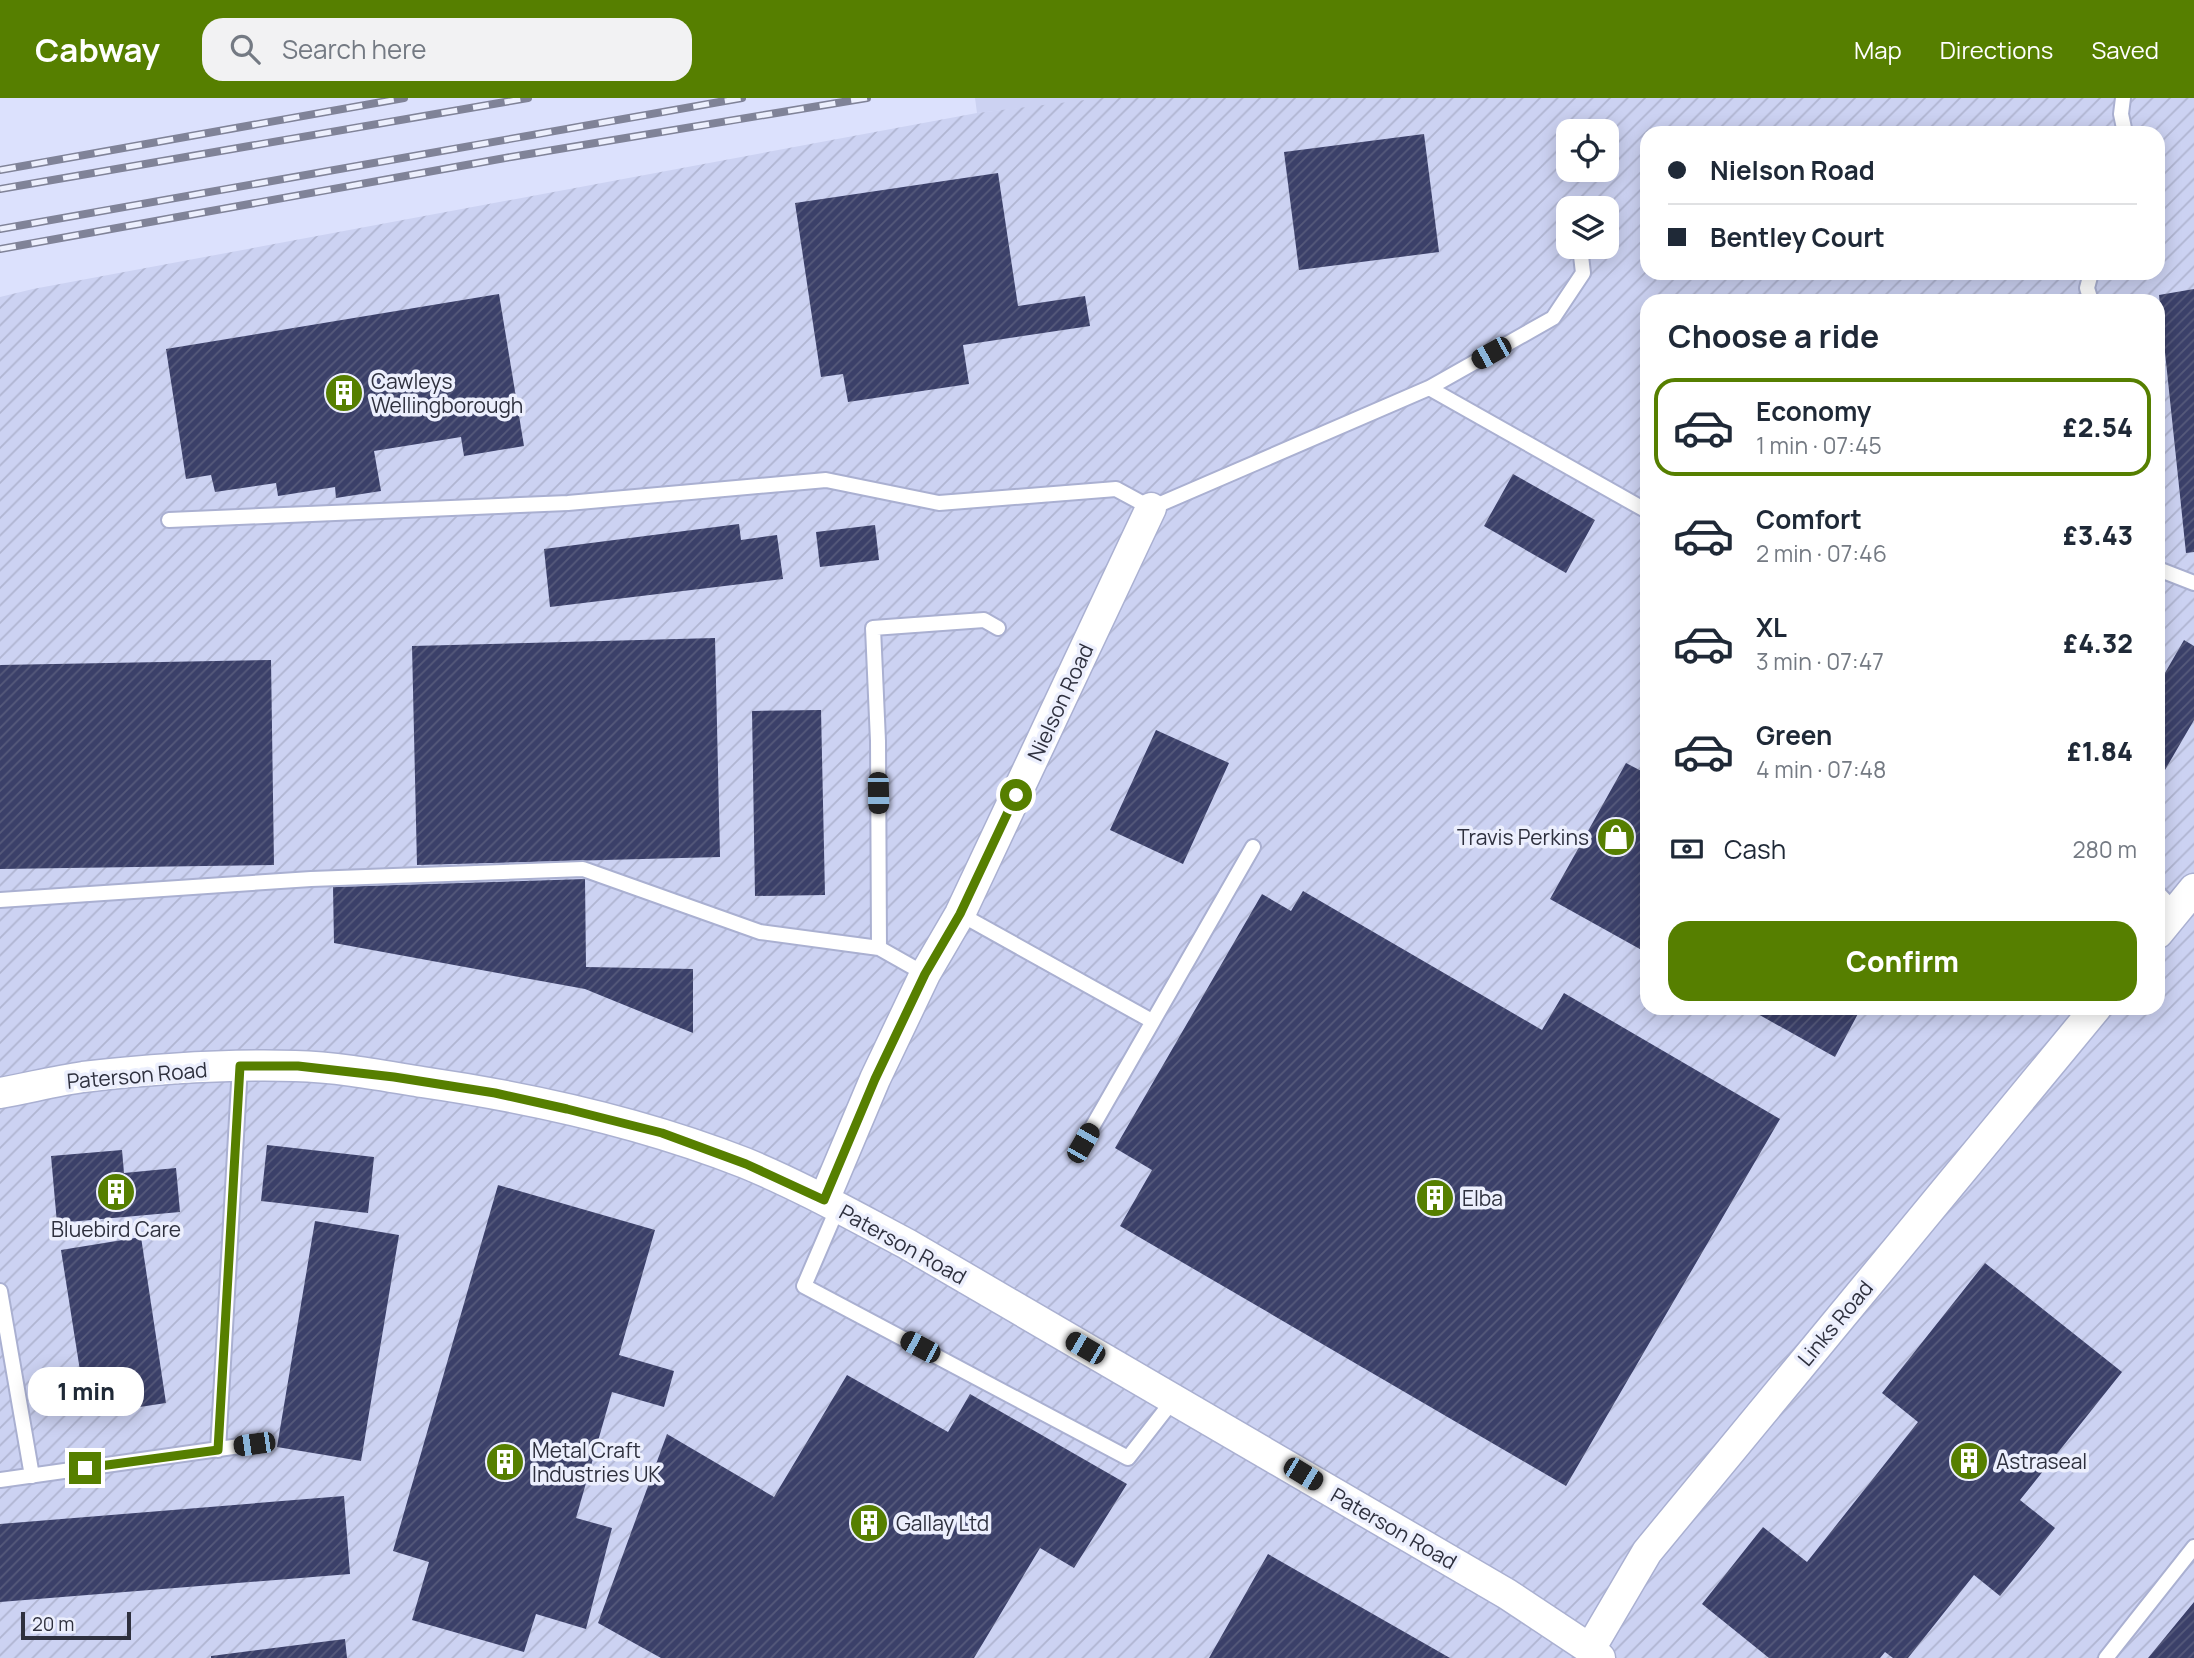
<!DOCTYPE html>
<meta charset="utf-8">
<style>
body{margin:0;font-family:Manrope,sans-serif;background:#f2f2f3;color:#1f2937;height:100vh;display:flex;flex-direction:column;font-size:26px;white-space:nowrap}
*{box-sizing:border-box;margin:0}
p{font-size:23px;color:#747a83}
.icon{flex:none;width:38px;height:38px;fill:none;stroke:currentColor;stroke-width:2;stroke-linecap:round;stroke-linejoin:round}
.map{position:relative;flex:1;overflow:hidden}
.side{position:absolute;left:1640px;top:196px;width:525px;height:721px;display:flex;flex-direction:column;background:#fff;border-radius:21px;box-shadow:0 4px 18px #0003}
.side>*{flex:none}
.hud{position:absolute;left:1640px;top:28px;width:525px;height:154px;border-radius:21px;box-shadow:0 4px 18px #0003;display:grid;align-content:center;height:154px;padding:0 28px;background:#fff}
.fabs{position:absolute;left:1556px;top:21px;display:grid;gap:14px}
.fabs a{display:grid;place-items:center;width:63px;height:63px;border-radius:14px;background:#fff;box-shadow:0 4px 18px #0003;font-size:35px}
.scale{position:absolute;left:21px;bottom:18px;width:110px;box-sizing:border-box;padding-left:7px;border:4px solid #2e303e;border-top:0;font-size:19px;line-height:24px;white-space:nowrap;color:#2e303e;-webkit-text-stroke:5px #eceffd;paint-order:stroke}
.end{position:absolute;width:32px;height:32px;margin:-16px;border:9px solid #567f00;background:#fff;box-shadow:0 0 0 4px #fff}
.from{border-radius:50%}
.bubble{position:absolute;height:49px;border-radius:21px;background:#fff;box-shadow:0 4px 18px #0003;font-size:23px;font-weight:800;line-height:49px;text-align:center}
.car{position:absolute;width:21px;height:42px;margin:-21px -10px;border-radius:9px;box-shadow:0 0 5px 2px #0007;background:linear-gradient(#222 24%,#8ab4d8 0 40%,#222 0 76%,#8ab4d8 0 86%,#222 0)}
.hud b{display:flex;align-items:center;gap:24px;height:66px;font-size:26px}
.hud b+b{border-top:2px solid #e0e1e3}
.hud i{width:18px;height:18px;background:#1f2937}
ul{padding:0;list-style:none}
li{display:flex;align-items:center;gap:21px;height:98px;margin:0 14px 10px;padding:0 14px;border:4px solid transparent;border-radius:21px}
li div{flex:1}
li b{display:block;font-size:26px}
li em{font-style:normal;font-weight:800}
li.on{border-color:#567f00}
li>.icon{width:63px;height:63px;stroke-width:1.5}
h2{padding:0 28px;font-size:32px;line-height:84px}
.pay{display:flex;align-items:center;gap:18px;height:77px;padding:0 28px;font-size:26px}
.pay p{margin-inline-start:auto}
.cta{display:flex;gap:14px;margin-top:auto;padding:14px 28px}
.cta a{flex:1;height:80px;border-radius:21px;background:#567f00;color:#fff;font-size:28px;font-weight:800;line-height:80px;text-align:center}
header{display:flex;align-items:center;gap:42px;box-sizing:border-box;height:98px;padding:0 35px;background:#567f00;color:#fff}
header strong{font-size:33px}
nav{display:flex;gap:38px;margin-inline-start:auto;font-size:24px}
.search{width:490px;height:63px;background:#f2f2f3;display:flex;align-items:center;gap:18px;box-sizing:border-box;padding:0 24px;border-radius:21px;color:#747a83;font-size:26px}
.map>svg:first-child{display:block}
.built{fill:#ccd2f2}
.industrial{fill:url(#industrial-furrows);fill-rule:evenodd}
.building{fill:url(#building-hatch)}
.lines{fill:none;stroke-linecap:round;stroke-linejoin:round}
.service-casing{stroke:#aab0d1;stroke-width:18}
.minor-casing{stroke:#aab0d1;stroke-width:33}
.service{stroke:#fff;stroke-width:14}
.minor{stroke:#fff;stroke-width:30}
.rail-casing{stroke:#808398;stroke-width:8}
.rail{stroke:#eceffd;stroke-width:5;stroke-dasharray:16;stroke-linecap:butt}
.route{stroke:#567f00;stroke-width:9}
.labels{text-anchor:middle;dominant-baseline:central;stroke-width:7;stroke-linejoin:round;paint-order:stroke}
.poi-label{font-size:21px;fill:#2e303e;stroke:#eceffd;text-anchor:start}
.street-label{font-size:21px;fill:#2e303e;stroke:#eceffd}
</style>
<header>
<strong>Cabway</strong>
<div class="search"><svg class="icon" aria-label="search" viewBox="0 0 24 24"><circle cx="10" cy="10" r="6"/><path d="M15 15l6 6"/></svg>Search here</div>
<nav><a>Map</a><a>Directions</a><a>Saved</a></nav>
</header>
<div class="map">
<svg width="2194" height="1560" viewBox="0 0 2194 1560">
<defs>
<pattern id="industrial-furrows" width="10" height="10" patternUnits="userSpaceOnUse" patternTransform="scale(1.75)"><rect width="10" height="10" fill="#ccd2f2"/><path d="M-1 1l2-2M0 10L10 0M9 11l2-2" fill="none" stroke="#b0b5d1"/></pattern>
<pattern id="building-hatch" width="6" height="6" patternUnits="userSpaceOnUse" patternTransform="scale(1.75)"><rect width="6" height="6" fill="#3b4069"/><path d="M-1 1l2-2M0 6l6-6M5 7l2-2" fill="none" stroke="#565a7b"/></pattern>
</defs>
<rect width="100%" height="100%" fill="#dce1fd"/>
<path class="built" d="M975 0H1112L977 15Z"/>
<path class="industrial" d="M1102 0H2194V1560H0V199L33 191 977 15ZM1568 33H1606V72H1568ZM1647 35H2158V175H1647ZM1568 110H1606V149H1568ZM1647 203H2158V910H1647Z"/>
<path class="building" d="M1424 36 1439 154 1299 172 1284 54Z
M998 75 1018 208 1085 198 1090 228 963 247 969 286 848 304 843 276 821 279 795 105Z
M2194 191V454L2186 455 2159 197Z
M499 196 524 348 464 358 461 339 374 353 381 393 336 400 335 389 278 398 276 385 215 394 211 377 186 381 166 251Z
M1513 376 1595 422 1566 475 1484 428Z
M739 426 741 442 777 437 783 481 550 509 544 451Z
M875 427 879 462 820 469 816 434Z
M715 540 720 759 417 767 412 548Z
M2184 542 2194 548V622L2158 684V587Z
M271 562 274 767 0 771V567Z
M821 612 825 797 755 798 752 613Z
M1156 632 1229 665 1183 766 1110 732Z
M1626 665 1647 676V855L1550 801Z
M585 781 586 869 693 871V935L585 891 334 845 333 789Z
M1303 793 1542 932 1564 895 1780 1021 1566 1388 1120 1128 1152 1072 1115 1050 1262 796 1291 813Z
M1747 910H1861L1835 959Z
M267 1047 374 1059 368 1115 261 1103Z
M122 1052 124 1075 176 1070 180 1114 57 1125 51 1058Z
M498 1087 655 1132 619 1257 674 1273 664 1309 612 1294 576 1420 612 1430 586 1531 536 1516 524 1554 412 1522 429 1464 393 1453Z
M315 1123 399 1137 361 1363 277 1349Z
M141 1139 166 1305 87 1317 61 1152Z
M1985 1165 2122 1274 2020 1402 2055 1430 2000 1498 1974 1477 1908 1560H1893L1885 1554 1880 1560H1769L1702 1506 1763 1429 1807 1464 1918 1324 1882 1295Z
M847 1277 948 1334 970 1296 1127 1386 1074 1470 1040 1450 974 1560H661L598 1525 667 1336 774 1399Z
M344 1398 350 1476 0 1504V1426Z
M1268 1456 1450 1560H1209Z
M2194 1504V1560H2148Z
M345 1541 347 1560H211V1558Z"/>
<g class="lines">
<defs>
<path id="service" d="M2123 0 2121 16 2125 35
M2091 203 2087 190 2091 175
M1429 290 1647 413
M169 422 568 405 826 382 939 405 1116 391 1151 410 1429 290 1553 220 1583 175 1580 149
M2158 471 2194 485
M2158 795 2175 813
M0 802 311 781 583 771 760 834 879 850 925 876
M960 816 1152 923
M879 850 878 643 873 530 984 522 998 530
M1083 1045 1253 749
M838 1109 804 1188 1128 1360 1174 1301
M0 1193 32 1378
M218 1352 240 968
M0 1382 254 1346
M2106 1560 2194 1449"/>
<path id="minor" d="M2158 835 2194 791
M0 995C28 990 56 983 83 979 153 971 225 966 295 968 337 969 380 977 422 984 532 1000 641 1024 745 1065 801 1088 854 1118 907 1146L1507 1496 1590 1551 1600 1560
M824 1102 875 981 925 876 960 816 1151 410
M1590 1551 1647 1454 2096 910"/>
</defs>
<use href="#service" class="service-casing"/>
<use href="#minor" class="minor-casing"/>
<use href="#service" class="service"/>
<use href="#minor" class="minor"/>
<defs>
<path id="rail" d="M0 72 404 0
M0 91 528 0
M0 131 742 0
M0 151 511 59 867 0"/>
</defs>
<use href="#rail" class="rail-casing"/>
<use href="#rail" class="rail"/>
</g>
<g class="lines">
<path class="route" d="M85 1370 218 1352 240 968H298L394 979 495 995 567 1011 662 1035 746 1066 824 1102 875 981 925 876 960 816 1016 697"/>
</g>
<defs>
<symbol id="building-disc" viewBox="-11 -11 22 22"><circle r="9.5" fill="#567f00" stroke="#eceffd"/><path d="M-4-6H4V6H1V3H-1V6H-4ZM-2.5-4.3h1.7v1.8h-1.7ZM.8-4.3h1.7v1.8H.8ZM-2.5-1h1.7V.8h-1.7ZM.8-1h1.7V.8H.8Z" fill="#fff"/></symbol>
<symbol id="shop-disc" viewBox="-11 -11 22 22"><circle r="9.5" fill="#567f00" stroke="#eceffd"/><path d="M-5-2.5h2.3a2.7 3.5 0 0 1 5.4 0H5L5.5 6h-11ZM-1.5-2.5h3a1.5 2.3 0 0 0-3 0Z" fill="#fff"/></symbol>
</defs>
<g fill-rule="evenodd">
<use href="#building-disc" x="322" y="273" width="44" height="44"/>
<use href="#shop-disc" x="1594" y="717" width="44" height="44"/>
<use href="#building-disc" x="94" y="1072" width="44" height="44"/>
<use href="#building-disc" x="1413" y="1078" width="44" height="44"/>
<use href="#building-disc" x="1947" y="1341" width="44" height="44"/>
<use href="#building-disc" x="483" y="1342" width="44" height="44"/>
<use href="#building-disc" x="847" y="1403" width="44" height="44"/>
</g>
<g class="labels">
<g class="poi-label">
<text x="371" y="283">Cawleys<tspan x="371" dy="24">Wellingborough</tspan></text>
<text x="1589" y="739" text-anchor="end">Travis Perkins</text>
<text x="1462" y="1100">Elba</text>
<text x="116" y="1131" text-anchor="middle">Bluebird Care</text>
<text x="532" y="1352">Metal Craft<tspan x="532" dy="24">Industries UK</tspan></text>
<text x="1996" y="1363">Astraseal</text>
<text x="896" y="1425">Gallay Ltd</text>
</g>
<g class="street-label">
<text transform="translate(1060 604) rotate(-65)">Nielson Road</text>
<text transform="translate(137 977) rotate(-5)">Paterson Road</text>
<text transform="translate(903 1146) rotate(29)">Paterson Road</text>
<text transform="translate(1835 1225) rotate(-50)">Links Road</text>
<text transform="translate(1394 1430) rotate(30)">Paterson Road</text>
</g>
</g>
</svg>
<div class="fabs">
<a><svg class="icon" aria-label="locate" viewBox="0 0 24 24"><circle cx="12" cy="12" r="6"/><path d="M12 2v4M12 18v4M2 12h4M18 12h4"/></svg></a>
<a><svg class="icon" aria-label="layers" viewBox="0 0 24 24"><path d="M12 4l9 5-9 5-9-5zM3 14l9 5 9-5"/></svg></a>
</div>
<div class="scale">20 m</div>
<i class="end from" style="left:1016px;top:697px"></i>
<i class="end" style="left:85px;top:1370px"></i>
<div class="bubble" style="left:28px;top:1269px;width:116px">1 min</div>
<i class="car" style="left:1491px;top:255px;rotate:241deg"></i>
<i class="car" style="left:878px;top:695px;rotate:179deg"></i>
<i class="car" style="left:1083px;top:1045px;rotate:30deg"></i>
<i class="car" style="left:920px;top:1249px;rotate:298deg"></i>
<i class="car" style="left:1085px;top:1250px;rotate:300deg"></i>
<i class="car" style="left:254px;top:1346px;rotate:262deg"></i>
<i class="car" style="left:1303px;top:1376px;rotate:121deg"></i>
<div class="hud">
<b><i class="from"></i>Nielson Road</b>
<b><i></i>Bentley Court</b>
</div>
<section class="side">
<h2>Choose a ride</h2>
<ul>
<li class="on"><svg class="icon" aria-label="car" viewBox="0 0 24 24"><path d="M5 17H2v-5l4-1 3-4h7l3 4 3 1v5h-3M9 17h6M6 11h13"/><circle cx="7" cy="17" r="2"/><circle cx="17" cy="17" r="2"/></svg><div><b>Economy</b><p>1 min · 07:45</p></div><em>£2.54</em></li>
<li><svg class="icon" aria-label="car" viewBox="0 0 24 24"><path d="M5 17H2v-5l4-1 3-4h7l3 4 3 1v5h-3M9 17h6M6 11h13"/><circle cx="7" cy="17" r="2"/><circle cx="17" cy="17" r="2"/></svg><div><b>Comfort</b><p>2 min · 07:46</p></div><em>£3.43</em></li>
<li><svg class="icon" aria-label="car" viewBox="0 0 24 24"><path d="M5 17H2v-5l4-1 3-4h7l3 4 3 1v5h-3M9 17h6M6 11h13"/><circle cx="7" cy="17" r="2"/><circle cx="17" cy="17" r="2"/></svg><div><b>XL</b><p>3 min · 07:47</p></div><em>£4.32</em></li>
<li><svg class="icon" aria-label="car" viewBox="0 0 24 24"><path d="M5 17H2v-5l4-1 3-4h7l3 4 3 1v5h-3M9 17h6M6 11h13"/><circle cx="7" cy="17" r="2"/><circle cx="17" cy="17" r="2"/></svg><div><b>Green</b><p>4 min · 07:48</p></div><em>£1.84</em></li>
</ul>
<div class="pay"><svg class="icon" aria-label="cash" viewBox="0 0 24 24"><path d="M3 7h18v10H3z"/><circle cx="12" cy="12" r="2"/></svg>Cash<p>280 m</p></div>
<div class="cta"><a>Confirm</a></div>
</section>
</div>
